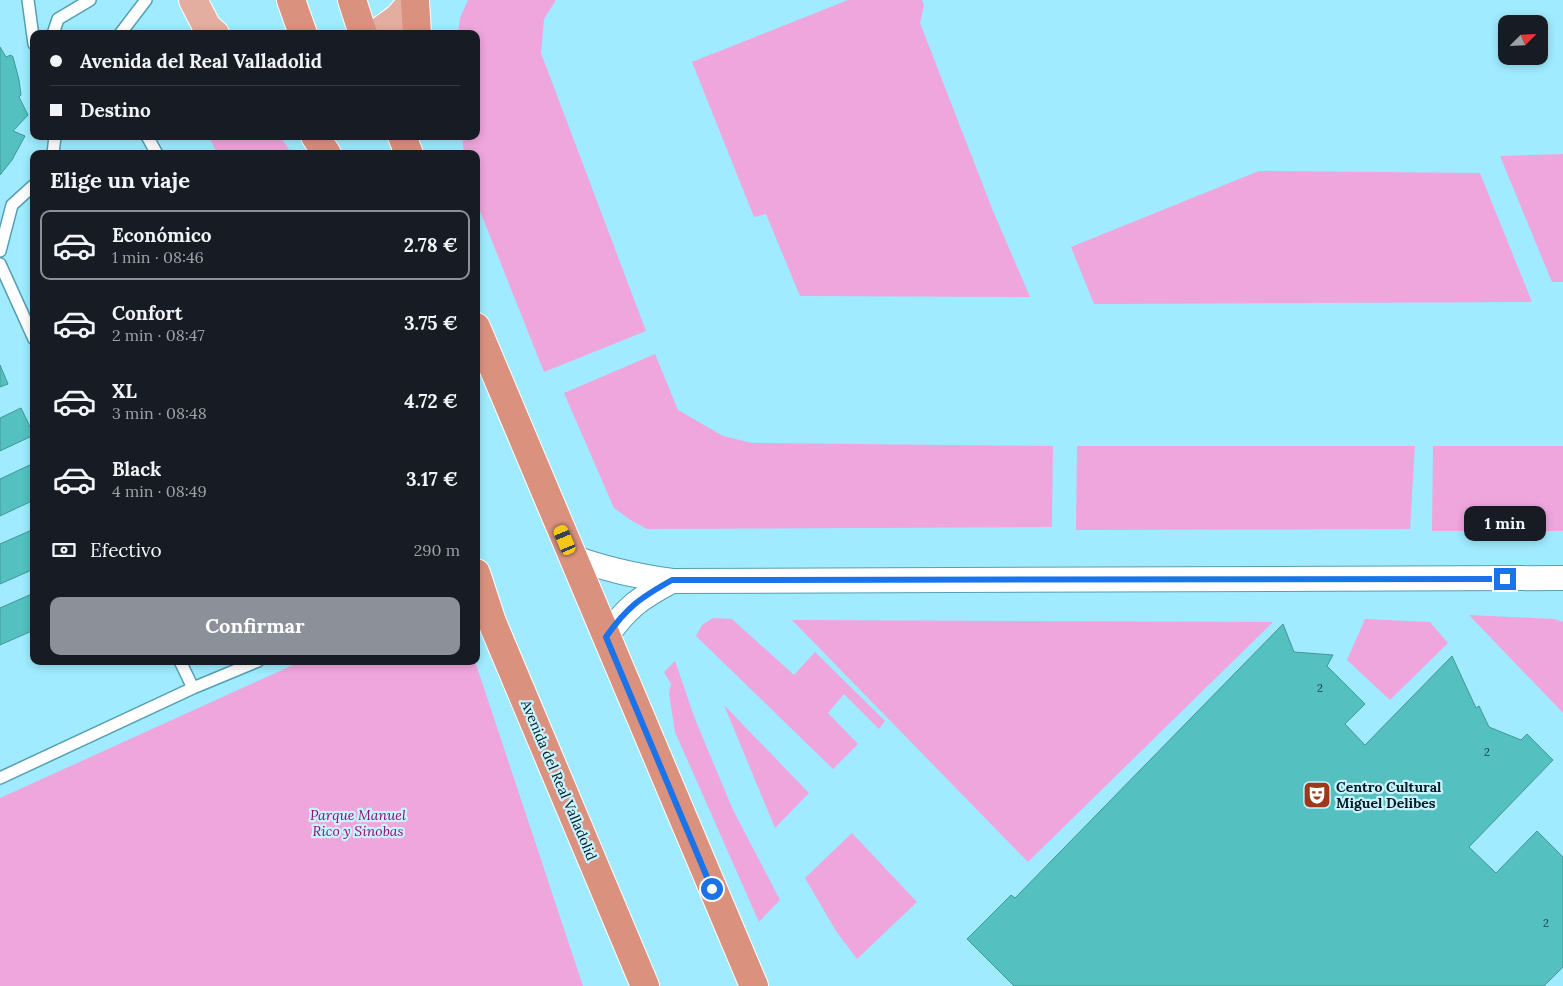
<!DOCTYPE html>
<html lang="es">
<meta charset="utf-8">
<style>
body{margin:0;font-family:Lora,serif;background:#242831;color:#f1f3f6;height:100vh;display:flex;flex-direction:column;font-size:19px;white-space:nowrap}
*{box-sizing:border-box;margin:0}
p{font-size:16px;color:#9ea1a6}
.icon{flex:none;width:28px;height:28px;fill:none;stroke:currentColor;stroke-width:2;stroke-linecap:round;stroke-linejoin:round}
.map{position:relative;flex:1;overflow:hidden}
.details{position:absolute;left:30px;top:150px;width:450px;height:515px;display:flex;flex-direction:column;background:#171b24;border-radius:10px;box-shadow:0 2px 8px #0003}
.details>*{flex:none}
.hud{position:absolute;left:30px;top:30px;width:450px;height:110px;border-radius:10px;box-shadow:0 2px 8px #0003;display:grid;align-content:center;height:110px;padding:0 20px;background:#171b24}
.needle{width:32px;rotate:66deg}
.fabs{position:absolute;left:1498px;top:15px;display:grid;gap:10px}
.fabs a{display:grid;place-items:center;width:50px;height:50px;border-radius:10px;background:#171b24;box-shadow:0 2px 8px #0003;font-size:25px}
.end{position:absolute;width:22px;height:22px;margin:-11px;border:6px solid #1a73e8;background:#fff;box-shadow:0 0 0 2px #fff}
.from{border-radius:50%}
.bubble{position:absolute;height:35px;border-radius:10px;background:#171b24;box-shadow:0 2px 8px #0003;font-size:16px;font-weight:700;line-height:35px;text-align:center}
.car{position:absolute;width:15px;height:30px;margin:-15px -8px;border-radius:6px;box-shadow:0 0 4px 1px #0007;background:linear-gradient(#f5c518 24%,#345 0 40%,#f5c518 0 76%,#345 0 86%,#f5c518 0)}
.hud b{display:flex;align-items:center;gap:18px;height:48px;font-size:19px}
.hud b+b{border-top:1px solid #363941}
.hud i{width:12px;height:12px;background:#f1f3f6}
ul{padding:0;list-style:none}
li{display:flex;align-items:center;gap:15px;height:70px;margin:0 10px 8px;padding:0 10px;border:2px solid transparent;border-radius:10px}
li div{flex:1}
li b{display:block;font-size:19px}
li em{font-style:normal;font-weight:700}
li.on{border-color:#8c9099}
li>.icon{width:45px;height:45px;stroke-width:1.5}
h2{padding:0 20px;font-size:22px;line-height:60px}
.pay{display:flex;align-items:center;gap:12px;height:55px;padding:0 20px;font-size:19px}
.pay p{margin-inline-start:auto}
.primary-button{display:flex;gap:10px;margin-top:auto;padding:10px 20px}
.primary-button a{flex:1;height:58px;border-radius:10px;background:#8c9099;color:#fff;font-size:20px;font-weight:700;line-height:58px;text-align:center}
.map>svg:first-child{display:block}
.green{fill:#efa6dd}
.building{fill:#54c0c0;stroke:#449596}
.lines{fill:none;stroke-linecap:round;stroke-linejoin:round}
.service-casing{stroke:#549fb1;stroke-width:14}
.minor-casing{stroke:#549fb1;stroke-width:26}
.primary-casing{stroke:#fff;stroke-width:30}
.trunk-casing{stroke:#fff;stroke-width:30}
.service{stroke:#fff;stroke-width:11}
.minor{stroke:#fff;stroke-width:24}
.primary{stroke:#e3ad9f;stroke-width:28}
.trunk{stroke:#da927f;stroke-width:28}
.route{stroke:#1a73e8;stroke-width:6}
.labels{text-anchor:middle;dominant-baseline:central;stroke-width:4.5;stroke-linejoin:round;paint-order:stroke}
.number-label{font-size:11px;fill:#154449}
.street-label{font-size:14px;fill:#001a21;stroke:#c8f3ff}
.poi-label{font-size:14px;font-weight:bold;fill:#001a21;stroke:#c8f3ff;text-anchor:start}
.park-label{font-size:14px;font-style:italic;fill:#90097d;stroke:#c8f3ff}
</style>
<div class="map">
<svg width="1563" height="986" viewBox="0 0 1563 986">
<rect width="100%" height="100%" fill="#a0ebff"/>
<path class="green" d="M468 0H556L544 19 541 53 646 331 544 372 478 206 476 198V154H464L462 136H476V34H458L460 18Z
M848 0H922L924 5 920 23 993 211 1030 297 800 296 766 214 754 217 692 62Z
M208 136H280L292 154H218Z
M1563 154V282H1552L1500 156Z
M1259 171 1480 173 1532 302 1094 304 1071 247Z
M655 354 678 410 723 436 752 443 1053 446 1052 527 647 529 629 519 614 508 564 393Z
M1077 446H1415L1410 529 1076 530Z
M1433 446H1563V531H1432Z
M1469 615 1554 619 1563 622V713Z
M713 618 732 619 794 675 815 652 885 721 879 729 844 694 828 713 858 744 833 769 696 636 702 625Z
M1365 619 1430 622 1448 643 1390 700 1347 660Z
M792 620 1273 622 1028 862Z
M302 661H475L583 986H0V798Z
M675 661 695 719 733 810 780 900 759 922 675 732 669 694 671 684 664 672Z
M724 705 809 793 775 828Z
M852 833 917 902 857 959 836 931 805 878Z"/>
<path class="building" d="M0 47 6 57 11 55 13 57 19 80 21 95 19 97 28 115 13 131 25 136 12 160 0 175Z
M0 365 8 384 0 387Z
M21 408 34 435 0 451V418Z
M34 463V500L0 516V479Z
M34 529V569L0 584V544Z
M34 593V630L0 645V608Z
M1283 624 1294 652 1333 655 1327 666 1365 704 1345 724 1365 745 1452 656 1476 708 1479 706 1489 727 1521 740 1527 734 1553 760 1469 847 1496 873 1537 831 1563 857V967L1544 986H1014L967 939 1011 895 1015 898Z"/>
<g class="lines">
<defs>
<path id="service" d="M28 0 34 44
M53 34 58 19 90 0
M120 34 146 0
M147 136 157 154
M53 154 55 136
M0 251 12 205 34 185
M0 264 34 339
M180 661 193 688
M0 778 193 688 258 661"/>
<path id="minor" d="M572 557C607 570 636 576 672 581L1563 578
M606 637C627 607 640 598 672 581"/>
<path id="primary" d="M193 0 207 27 215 34
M376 34 398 18 414 0"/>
<path id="trunk" d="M291 0 303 34
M352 0 363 34
M415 0 417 34
M315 136 327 154
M402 136 409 154
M476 327 754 986
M476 573 492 622 645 986"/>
</defs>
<use href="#service" class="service-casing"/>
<use href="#minor" class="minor-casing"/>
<use href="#primary" class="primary-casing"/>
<use href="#trunk" class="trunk-casing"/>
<use href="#service" class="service"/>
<use href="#minor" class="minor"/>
<use href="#primary" class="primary"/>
<use href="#trunk" class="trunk"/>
</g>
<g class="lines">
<path class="route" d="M712 889 606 637C627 607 640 598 672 580L1505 579"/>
</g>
<defs>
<symbol id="theatre-square" viewBox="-11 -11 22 22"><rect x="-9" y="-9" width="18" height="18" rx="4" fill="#9f371b" stroke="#c8f3ff"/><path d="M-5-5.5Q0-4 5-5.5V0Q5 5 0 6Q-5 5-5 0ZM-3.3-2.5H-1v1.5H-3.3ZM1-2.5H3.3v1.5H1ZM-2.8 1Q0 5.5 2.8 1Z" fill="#fff"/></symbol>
</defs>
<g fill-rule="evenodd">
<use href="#theatre-square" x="1301" y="779" width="32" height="32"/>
</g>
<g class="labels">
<g class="number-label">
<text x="1320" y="688">2</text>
<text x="1487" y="752">2</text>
<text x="1546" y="923">2</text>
</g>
<g class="street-label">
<text transform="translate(559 780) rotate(67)">Avenida del Real Valladolid</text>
</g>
<g class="poi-label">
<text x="1336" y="787">Centro Cultural<tspan x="1336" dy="16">Miguel Delibes</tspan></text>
</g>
<g class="park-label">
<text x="358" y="815">Parque Manuel<tspan x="358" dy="16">Rico y Sinobas</tspan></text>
</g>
</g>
</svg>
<div class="fabs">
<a><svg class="needle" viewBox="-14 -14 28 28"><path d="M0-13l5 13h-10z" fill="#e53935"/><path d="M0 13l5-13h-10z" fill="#9ea1a6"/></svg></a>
</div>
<i class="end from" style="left:712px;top:889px"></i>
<i class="end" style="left:1505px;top:579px"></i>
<div class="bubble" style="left:1464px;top:506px;width:82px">1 min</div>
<i class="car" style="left:565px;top:540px;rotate:337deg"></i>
<div class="hud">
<b><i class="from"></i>Avenida del Real Valladolid</b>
<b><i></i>Destino</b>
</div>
<section class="details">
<h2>Elige un viaje</h2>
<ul>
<li class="on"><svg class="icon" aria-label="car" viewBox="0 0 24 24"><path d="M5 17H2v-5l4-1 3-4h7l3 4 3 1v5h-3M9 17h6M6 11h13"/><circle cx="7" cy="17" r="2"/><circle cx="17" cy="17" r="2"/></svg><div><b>Económico</b><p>1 min · 08:46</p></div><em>2.78 €</em></li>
<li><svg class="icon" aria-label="car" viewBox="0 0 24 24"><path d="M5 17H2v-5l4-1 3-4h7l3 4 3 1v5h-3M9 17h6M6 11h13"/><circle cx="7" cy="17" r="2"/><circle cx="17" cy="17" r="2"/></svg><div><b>Confort</b><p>2 min · 08:47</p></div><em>3.75 €</em></li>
<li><svg class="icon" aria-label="car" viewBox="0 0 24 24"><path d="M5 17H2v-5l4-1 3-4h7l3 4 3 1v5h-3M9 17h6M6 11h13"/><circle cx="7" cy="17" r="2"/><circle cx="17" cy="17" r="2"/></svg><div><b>XL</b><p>3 min · 08:48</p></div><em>4.72 €</em></li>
<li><svg class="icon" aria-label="car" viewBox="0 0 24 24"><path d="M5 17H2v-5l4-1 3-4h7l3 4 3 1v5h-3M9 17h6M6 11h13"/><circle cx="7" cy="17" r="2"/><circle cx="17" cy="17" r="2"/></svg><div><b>Black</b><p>4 min · 08:49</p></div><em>3.17 €</em></li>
</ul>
<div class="pay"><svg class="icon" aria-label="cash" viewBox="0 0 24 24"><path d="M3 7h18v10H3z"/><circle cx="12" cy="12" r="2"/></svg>Efectivo<p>290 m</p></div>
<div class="primary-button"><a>Confirmar</a></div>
</section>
</div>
